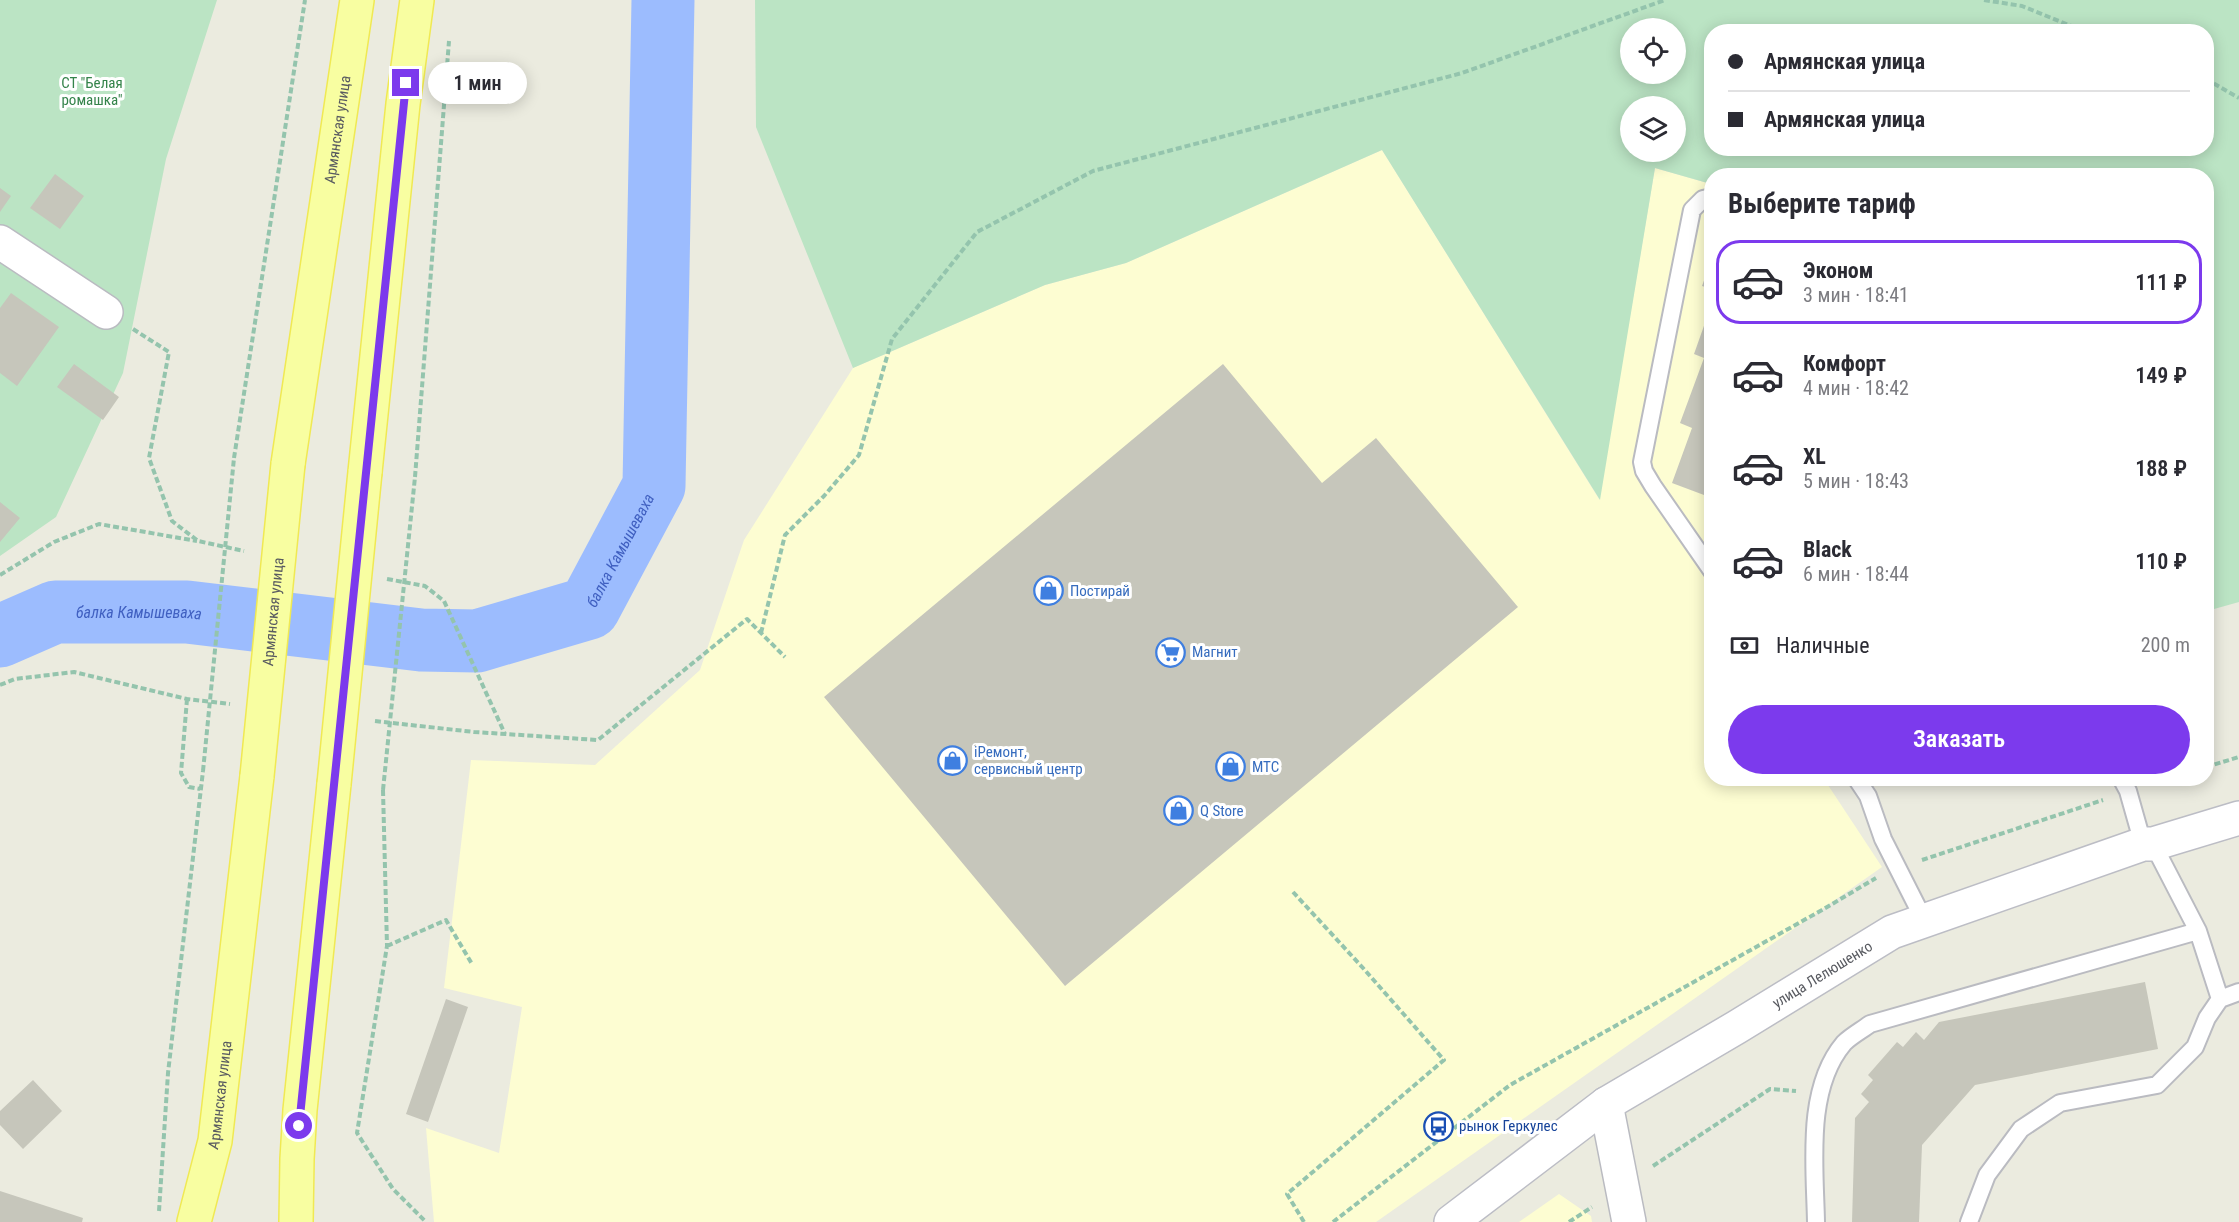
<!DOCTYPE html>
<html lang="ru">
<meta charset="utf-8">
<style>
body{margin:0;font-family:"Roboto Condensed",sans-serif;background:#f2f2f3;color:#2b2b33;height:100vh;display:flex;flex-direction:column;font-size:22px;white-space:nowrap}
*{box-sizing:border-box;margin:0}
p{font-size:20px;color:#7c7c81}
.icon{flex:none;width:33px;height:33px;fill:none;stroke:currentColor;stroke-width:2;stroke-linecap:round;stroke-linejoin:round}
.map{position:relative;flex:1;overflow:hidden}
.side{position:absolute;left:1704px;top:168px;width:510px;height:618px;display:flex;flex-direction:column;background:#fff;border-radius:24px;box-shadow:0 3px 15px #0003}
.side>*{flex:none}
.hud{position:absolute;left:1704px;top:24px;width:510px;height:132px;border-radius:24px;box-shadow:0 3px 15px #0003;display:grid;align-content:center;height:132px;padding:0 24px;background:#fff}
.controls{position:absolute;left:1620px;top:18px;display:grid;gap:12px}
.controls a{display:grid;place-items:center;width:66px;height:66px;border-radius:50%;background:#fff;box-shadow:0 3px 15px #0003;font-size:30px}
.end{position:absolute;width:27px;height:27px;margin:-14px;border:8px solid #7c3aed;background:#fff;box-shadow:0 0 0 3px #fff}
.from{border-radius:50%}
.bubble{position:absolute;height:42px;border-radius:21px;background:#fff;box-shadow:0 3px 15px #0003;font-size:20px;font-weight:600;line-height:42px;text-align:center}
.hud b{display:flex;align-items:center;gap:21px;height:57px;font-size:22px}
.hud b+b{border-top:2px solid #e1e1e2}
.hud i{width:15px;height:15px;background:#2b2b33}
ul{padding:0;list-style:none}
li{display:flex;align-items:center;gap:18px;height:84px;margin:0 12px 9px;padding:0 12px;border:3px solid transparent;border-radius:24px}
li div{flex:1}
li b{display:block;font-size:22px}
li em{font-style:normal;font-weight:600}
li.active{border-color:#7c3aed}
li>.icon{width:54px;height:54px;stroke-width:1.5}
h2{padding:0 24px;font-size:27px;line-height:72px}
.pay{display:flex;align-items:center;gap:15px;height:66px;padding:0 24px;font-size:22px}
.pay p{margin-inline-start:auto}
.cta{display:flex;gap:12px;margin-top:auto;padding:12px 24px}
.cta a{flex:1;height:69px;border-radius:36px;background:#7c3aed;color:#fff;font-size:24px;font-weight:600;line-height:69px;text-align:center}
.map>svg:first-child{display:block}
.commercial{fill:#fdfdd2}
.green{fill:#bbe4c4;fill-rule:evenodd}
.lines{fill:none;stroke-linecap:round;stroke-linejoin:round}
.river{stroke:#9cbcfe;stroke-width:63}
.building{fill:#c6c6bb}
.lane-casing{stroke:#babbc1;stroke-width:20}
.street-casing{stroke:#babbc1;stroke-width:36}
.secondary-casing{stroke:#bcbdc5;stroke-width:36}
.primary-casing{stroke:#f0e953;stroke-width:36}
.path{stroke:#94c4ad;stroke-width:4;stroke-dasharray:6 3;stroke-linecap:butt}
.lane{stroke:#fff;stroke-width:16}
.street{stroke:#fff;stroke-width:33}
.secondary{stroke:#fff;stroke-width:33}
.primary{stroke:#f8fea1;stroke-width:33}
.primary-bridge-casing{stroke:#f0e953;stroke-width:36;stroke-linecap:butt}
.path-bridge{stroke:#94c4ad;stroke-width:4;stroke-dasharray:6 3;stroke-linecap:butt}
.primary-bridge{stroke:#f8fea1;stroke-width:33}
.route{stroke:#7c3aed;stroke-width:8}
.labels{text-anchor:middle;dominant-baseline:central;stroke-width:6;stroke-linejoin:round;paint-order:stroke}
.park-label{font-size:15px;fill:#34834a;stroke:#fff}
.street-label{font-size:15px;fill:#585a60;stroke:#fff}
.shop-label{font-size:15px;fill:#366cbe;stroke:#fff;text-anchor:start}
.transit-label{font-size:15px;fill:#164399;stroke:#fff;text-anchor:start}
.water-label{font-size:16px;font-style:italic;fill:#4060c1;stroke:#fff}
</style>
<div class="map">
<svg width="2239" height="1222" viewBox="0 0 2239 1222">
<rect width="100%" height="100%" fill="#ebebdf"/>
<path class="commercial" d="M1382 150 1599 499 1655 168 1711 184 1712 778 1824 779 1882 867 1376 1222H434L426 1128 499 1153 522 1007 444 988 471 760 595 765 700 670 744 540 853 368 1045 285 1126 263Z
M1559 1194 1591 1216 1592 1222H1519Z"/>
<path class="green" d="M0 0H217L166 159 123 373 56 517 0 556Z
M755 0H2239V602L2207 611 2206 176H1712L1711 184 1655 168 1600 500 1382 150 1126 263 1045 285 853 368 756 127ZM1676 28V74H1630V28ZM1712 32H2206V148H1712ZM1630 106H1676V152H1630Z"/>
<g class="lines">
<path class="river" id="s1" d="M0 636 55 612H187L421 640 477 641 589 608 654 486 663 0"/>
</g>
<path class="building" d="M55 174 84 196 60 229 30 208Z
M0 188 11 196 0 212Z
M1711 261H1712V289L1702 286Z
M11 293 59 327 17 386 0 373V308Z
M1711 306H1712V498L1672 483 1692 428 1680 423 1704 358 1694 354Z
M74 364 119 397 103 420 57 387Z
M1223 364 1322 483 1376 438 1518 607 1065 986 824 697Z
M0 502 20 518 0 542Z
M2145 982 2158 1049 1975 1085 1922 1145 1919 1222H1852L1855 1118 1869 1102 1861 1094 1873 1080 1868 1075 1897 1042 1903 1047 1916 1032 1924 1040 1939 1022Z
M446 999 468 1007 428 1122 406 1114Z
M33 1080 62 1111 23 1149 0 1125V1111Z
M0 1191 83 1218 82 1222H0Z"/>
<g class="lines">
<defs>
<path id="lane" d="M1712 197 1703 199 1692 210 1642 462 1644 471 1653 486 1712 571
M1856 778 1868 796 1883 839 1924 920
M2121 778 2128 791 2143 844
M2220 999 2239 992
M1816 1222C1815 1166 1805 1089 1844 1043 1851 1036 1862 1030 1870 1024L2198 931
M1969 1222 1987 1175 2021 1129 2060 1103 2157 1085 2195 1047 2207 1018 2220 999 2198 931 2153 844"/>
<path id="street" d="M0 242 106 312
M1606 1104 1629 1222"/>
<g id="secondary">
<path id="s2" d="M1451 1222 1606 1104 1737 1027 1892 932 2143 844H2153L2239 818"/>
</g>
<g id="primary">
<path id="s3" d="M288 464 357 0"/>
<path d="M365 472 403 104 417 0"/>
<path id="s4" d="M194 1222 215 1141 257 776"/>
<path d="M296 1222 297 1159 300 1110 334 784"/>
</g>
</defs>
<use href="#lane" class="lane-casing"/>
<use href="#street" class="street-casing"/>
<use href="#secondary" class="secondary-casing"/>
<use href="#primary" class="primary-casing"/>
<path class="path" d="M1984 0 2022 6 2086 32
M2206 79 2239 98
M133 329 169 352 149 458 172 521 198 541 244 551
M234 458 305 0
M415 477 449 41
M0 575 54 542 99 524 197 541
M387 579 425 586 444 601 505 734
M761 633 785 535 824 496 859 455 892 339 977 232 1093 171 1462 73 1665 0
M0 685 15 679 74 672 187 699 230 704
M187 699 181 773 189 787 200 789
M375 721 474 732 598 740 747 619 785 657
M2206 767 2239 757
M2153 784 2169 778
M383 790 387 946 357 1133 393 1189 426 1222
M1922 860 2103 800
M1293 892 1363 968 1444 1060 1287 1194 1304 1222
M387 946 446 920 472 964
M1653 1166 1770 1089 1796 1091
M159 1211 168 1073 203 771
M1333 1222 1510 1085 1822 910 1876 878
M1569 1222 1592 1207"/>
<use href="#lane" class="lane"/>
<use href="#street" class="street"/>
<use href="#secondary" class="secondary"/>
<use href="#primary" class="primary"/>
<defs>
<g id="primary-bridge">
<path id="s5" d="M257 776 288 464"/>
<path d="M334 784 365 472"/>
</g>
</defs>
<use href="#primary-bridge" class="primary-bridge-casing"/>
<path class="path-bridge" d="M203 771 234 458
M383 790 415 477"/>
<use href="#primary-bridge" class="primary-bridge"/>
</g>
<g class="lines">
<path class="route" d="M299 1126 406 83"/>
</g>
<defs>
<symbol id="shop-ring" viewBox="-11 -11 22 22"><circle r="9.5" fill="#fff" stroke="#3f7fe0" stroke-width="1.5"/><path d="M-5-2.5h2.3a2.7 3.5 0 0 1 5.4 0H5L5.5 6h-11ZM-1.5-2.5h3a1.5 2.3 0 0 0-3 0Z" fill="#3f7fe0"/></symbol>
<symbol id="supermarket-ring" viewBox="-11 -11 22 22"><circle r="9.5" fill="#fff" stroke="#3f7fe0" stroke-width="1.5"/><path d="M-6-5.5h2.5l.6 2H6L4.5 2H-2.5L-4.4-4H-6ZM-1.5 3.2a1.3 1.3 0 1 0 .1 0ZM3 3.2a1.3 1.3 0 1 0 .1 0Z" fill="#3f7fe0"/></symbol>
<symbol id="bus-ring" viewBox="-11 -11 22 22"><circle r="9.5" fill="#fff" stroke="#1a4fb4" stroke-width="1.5"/><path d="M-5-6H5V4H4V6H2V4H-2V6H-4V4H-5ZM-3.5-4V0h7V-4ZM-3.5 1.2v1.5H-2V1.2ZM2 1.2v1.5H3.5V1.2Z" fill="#1a4fb4"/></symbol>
</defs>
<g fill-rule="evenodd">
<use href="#shop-ring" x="1032" y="574" width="33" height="33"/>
<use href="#supermarket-ring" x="1154" y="636" width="33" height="33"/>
<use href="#shop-ring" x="936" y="744" width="33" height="33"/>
<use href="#shop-ring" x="1214" y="750" width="33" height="33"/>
<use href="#shop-ring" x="1162" y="794" width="33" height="33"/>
<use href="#bus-ring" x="1422" y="1110" width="33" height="33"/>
</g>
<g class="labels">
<g class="park-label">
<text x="92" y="83">СТ "Белая<tspan x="92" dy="17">ромашка"</tspan></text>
</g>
<g class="street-label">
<text stroke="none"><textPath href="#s3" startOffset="338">Армянская улица</textPath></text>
<text stroke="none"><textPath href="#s5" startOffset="165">Армянская улица</textPath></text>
<text stroke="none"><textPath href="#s2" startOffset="447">улица Лелюшенко</textPath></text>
<text stroke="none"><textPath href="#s4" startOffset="130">Армянская улица</textPath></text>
</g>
<g class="shop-label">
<text x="1070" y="591">Постирай</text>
<text x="1192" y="652">Магнит</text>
<text x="974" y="752">iРемонт,<tspan x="974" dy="17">сервисный центр</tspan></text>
<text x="1252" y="767">МТС</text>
<text x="1200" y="811">Q Store</text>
</g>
<g class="transit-label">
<text x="1459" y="1126">рынок Геркулес</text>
</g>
<g class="water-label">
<text stroke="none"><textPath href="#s1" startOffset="666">балка Камышеваха</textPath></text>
<text stroke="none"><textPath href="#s1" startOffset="144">балка Камышеваха</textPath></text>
</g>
</g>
</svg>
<div class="controls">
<a><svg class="icon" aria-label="locate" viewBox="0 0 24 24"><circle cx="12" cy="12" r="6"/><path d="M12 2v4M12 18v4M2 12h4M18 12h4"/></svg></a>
<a><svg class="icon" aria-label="layers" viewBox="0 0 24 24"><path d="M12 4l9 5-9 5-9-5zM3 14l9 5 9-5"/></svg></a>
</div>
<i class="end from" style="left:299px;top:1126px"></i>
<i class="end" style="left:406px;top:83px"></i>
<div class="bubble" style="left:428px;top:62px;width:99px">1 мин</div>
<div class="hud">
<b><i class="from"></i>Армянская улица</b>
<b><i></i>Армянская улица</b>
</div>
<section class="side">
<h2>Выберите тариф</h2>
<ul>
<li class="active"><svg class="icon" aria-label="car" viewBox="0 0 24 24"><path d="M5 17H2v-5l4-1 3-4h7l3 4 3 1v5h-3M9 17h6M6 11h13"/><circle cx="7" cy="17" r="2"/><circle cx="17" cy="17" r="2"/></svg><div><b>Эконом</b><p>3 мин · 18:41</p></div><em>111 ₽</em></li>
<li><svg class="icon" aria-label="car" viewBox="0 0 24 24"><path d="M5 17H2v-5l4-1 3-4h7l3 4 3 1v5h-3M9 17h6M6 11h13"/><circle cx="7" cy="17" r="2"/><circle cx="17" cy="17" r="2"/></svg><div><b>Комфорт</b><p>4 мин · 18:42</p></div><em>149 ₽</em></li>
<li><svg class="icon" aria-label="car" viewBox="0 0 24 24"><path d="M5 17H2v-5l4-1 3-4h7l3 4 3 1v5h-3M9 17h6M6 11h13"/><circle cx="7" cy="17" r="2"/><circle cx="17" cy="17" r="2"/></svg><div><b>XL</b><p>5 мин · 18:43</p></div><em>188 ₽</em></li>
<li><svg class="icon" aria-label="car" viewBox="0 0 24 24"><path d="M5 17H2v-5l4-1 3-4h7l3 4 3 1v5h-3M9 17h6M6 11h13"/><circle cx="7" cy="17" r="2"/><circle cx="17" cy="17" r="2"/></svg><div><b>Black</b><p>6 мин · 18:44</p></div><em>110 ₽</em></li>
</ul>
<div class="pay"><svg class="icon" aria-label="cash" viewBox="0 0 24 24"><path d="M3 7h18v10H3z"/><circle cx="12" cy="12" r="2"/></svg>Наличные<p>200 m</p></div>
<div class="cta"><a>Заказать</a></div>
</section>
</div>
